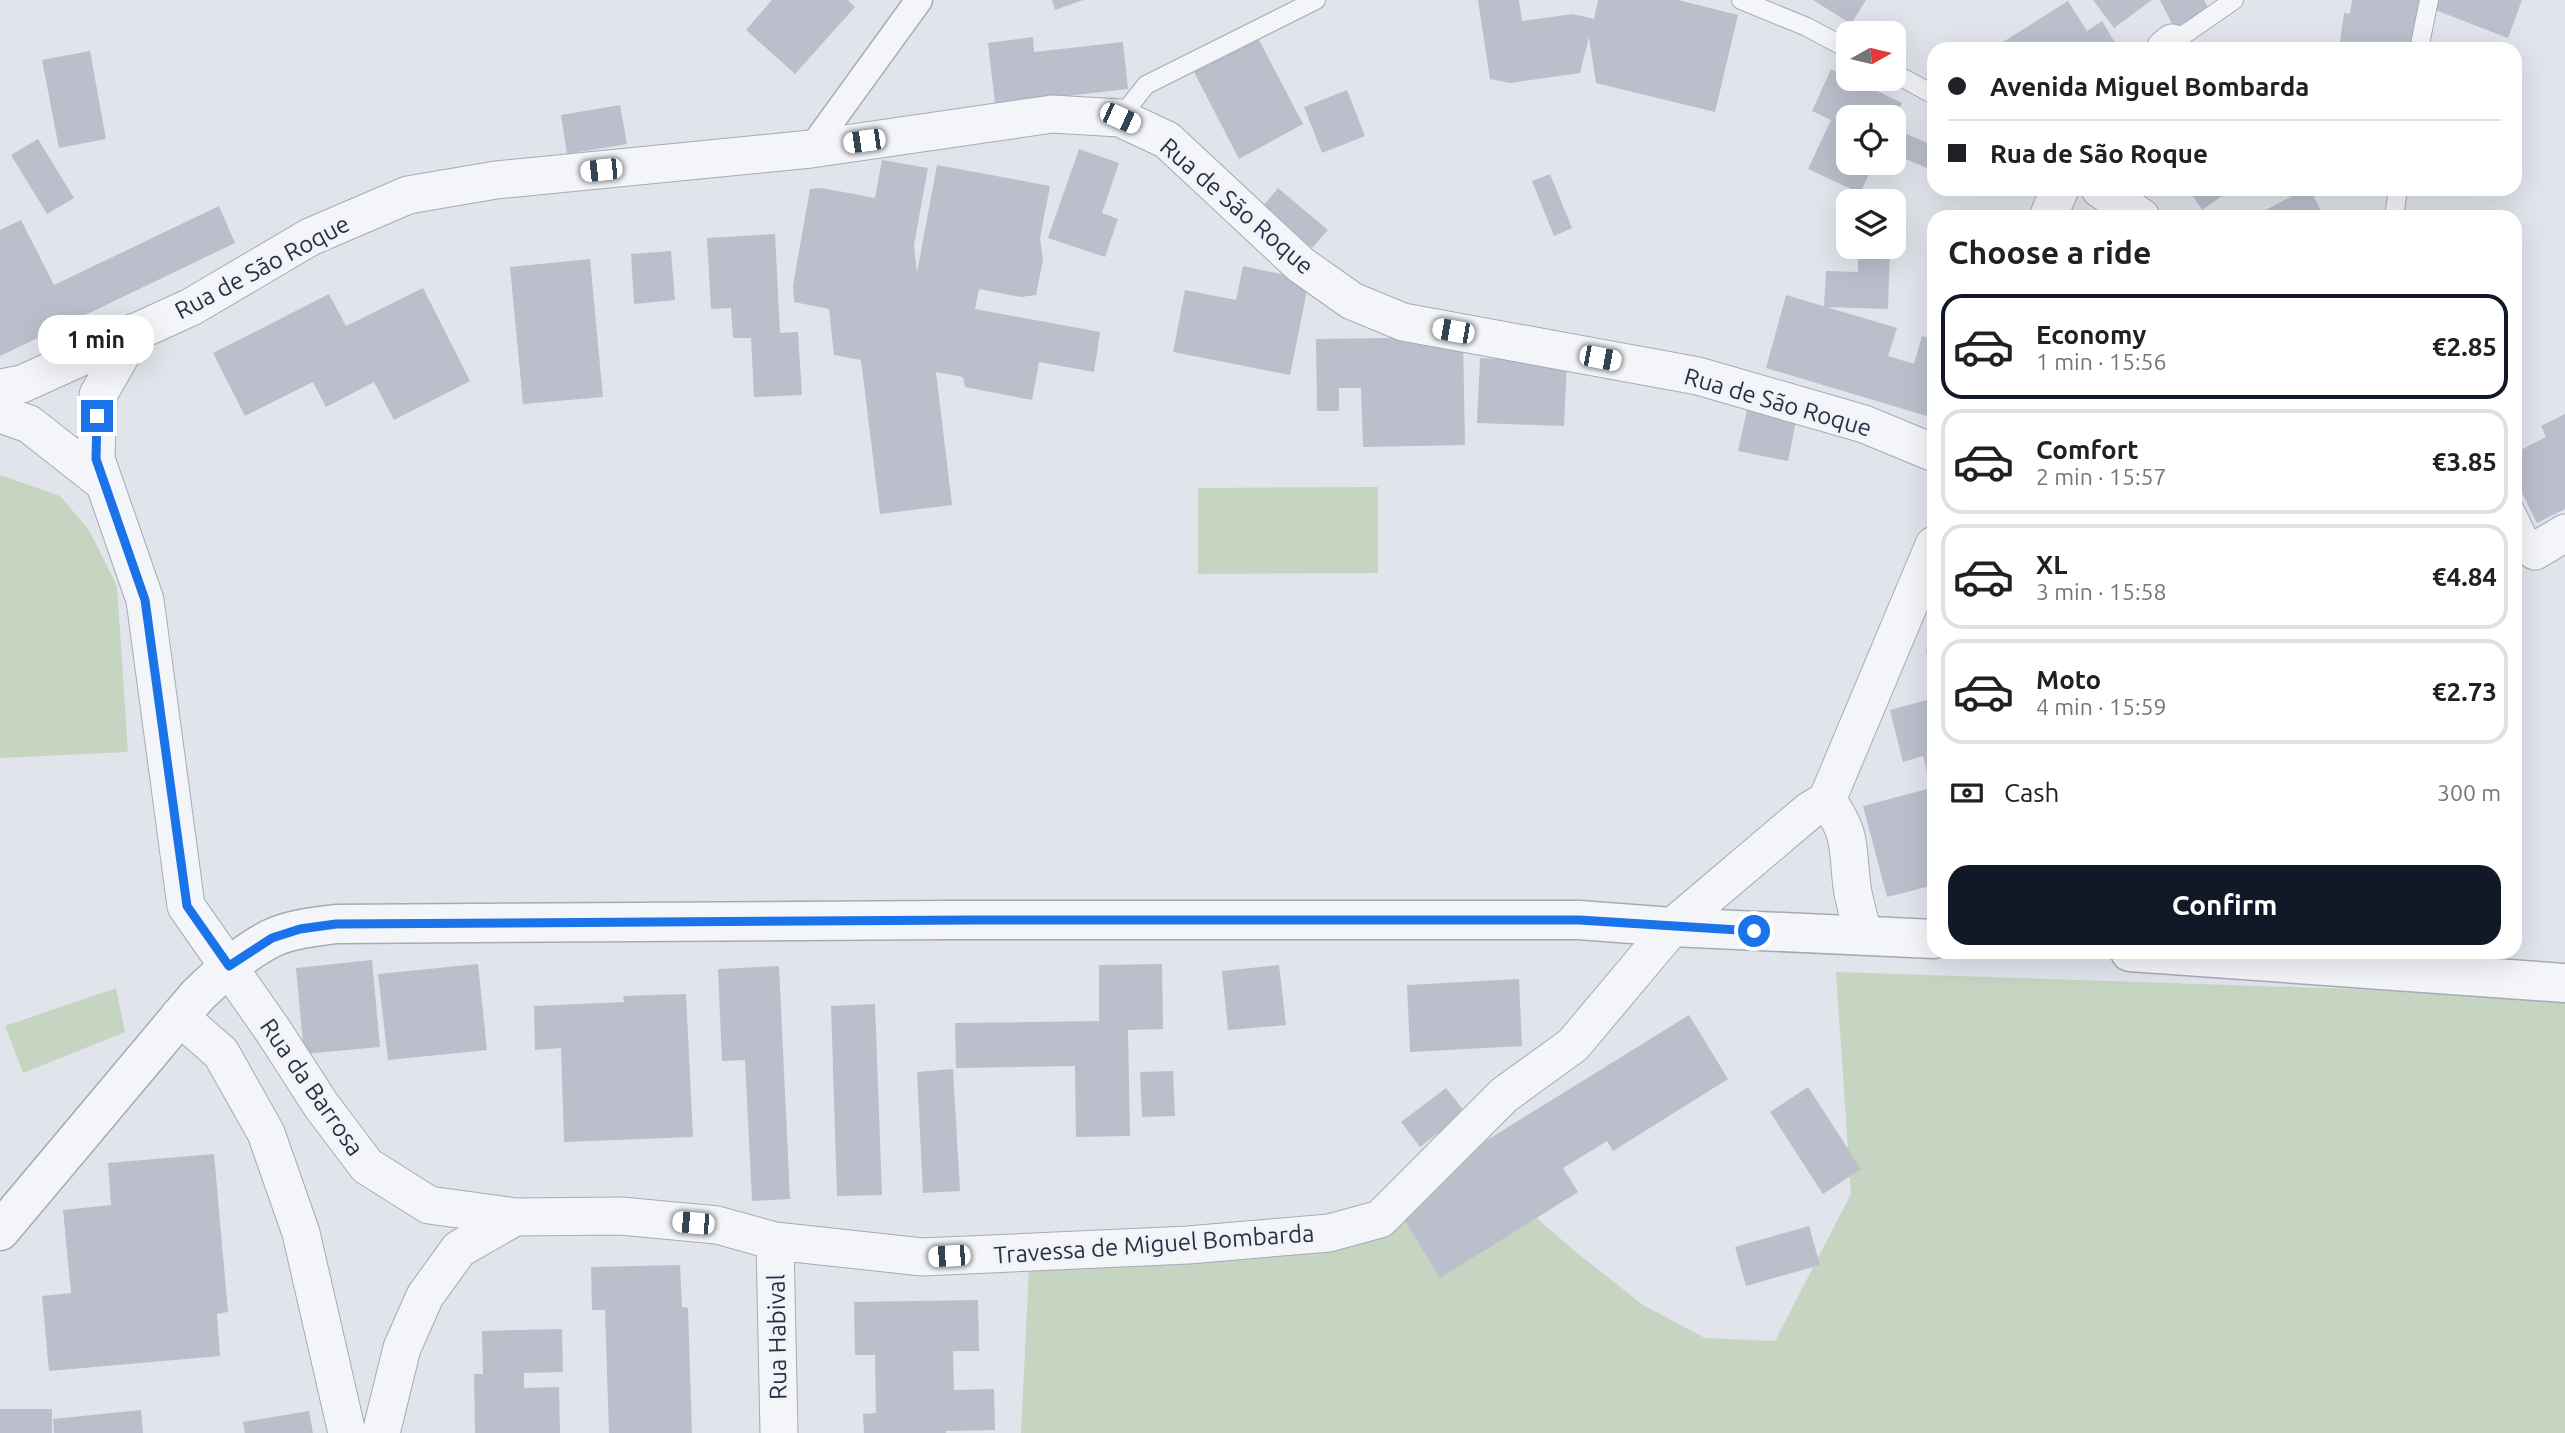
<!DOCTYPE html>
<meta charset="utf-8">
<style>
body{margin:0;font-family:Ubuntu,sans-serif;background:#f6f6f6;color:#202124;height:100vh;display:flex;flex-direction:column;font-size:26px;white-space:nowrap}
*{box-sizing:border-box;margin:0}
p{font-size:23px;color:#757577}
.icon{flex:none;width:38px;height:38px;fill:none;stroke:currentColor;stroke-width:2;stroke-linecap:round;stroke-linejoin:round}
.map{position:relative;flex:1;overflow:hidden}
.side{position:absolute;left:1927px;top:210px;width:595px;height:749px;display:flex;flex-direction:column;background:#fff;border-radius:21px;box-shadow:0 7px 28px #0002}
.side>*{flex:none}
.banner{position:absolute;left:1927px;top:42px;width:595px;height:154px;border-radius:21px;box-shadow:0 7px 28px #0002;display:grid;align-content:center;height:154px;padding:0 21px;background:#fff}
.needle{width:46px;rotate:82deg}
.buttons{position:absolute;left:1836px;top:21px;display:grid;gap:14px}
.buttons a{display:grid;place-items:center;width:70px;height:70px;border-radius:14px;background:#fff;box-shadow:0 7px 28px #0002;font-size:35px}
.end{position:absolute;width:32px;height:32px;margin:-16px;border:9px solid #1a73e8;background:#fff;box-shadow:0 0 0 4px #fff}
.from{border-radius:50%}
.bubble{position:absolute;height:49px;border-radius:21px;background:#fff;box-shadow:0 7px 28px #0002;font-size:23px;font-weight:700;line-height:49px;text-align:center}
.car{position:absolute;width:21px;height:42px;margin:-21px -10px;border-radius:9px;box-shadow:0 0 5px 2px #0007;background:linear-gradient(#fff 24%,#345 0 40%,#fff 0 76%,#345 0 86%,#fff 0)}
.banner b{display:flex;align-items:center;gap:24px;height:66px;font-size:26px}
.banner b+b{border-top:2px solid #e0e0e0}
.banner i{width:18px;height:18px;background:#202124}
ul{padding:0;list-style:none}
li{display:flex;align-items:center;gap:21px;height:105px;margin:0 14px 10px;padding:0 7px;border:4px solid #e0e0e0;border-radius:21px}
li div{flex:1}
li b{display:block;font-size:26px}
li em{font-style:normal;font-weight:700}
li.active{border-color:#111827}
li>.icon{width:63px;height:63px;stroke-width:1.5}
h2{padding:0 21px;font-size:32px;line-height:84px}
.pay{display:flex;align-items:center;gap:18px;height:77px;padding:0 21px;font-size:26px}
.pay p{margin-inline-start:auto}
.cta{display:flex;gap:14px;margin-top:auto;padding:14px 21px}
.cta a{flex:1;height:80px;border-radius:21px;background:#111827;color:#fff;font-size:28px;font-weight:700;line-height:80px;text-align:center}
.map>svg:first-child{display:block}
.green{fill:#c5d5c2}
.building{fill:#bbbfcb}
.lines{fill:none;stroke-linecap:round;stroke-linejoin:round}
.service-casing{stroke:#a6aab5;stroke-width:20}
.pedestrian-casing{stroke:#a6aab5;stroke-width:29}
.minor-casing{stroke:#a6aab5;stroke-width:39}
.tertiary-casing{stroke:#a6aab5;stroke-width:41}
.service{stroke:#f4f5f9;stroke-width:18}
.pedestrian{stroke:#f4f5f9;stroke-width:26}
.minor{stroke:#f4f5f9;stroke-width:37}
.tertiary{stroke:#f4f5f9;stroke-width:38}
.route{stroke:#1a73e8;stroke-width:9}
.labels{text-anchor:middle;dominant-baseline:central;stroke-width:6;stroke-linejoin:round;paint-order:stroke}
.street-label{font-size:24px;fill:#293043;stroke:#f1f3f8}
</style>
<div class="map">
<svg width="2565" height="1433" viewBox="0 0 2565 1433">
<rect width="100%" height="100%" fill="#e1e4eb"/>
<path class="green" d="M0 475 60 496 89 530 117 586 128 752 0 758Z
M1378 487V573L1198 574V488Z
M1836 972 2565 996V1433H1021L1029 1268 1520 1204 1576 1252 1643 1305 1705 1338 1775 1341 1851 1194Z
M116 988 125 1032 23 1073 5 1026Z"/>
<path class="building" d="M772 0H848L855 7 795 74 746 30Z
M1052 0H1083L1055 10Z
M1478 0H1519L1522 21 1573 14 1594 19 1598 0H1678L1738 15 1715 112 1596 83 1589 37 1580 73 1510 83 1490 79Z
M1813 0H1866L1851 24Z
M2093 0H2152L2114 28Z
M2160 0H2204L2209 9 2174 28Z
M2352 0H2419L2412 49H2339L2344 13 2350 14Z
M2433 0H2522L2508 38 2430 8Z
M2068 1 2087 31 2102 21 2119 49H1992Z
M1033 37 1034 52 1123 42 1128 89 995 104 988 43Z
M1258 38 1303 124 1239 159 1194 72Z
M90 51 106 139 59 148 42 60Z
M1831 69 1902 103 1894 121V117H1848V163H1874L1860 193 1808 169 1831 120 1812 111Z
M1347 90 1365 136 1322 153 1304 107Z
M620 105 627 144 567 154 561 115Z
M1895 129 1934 146V171L1894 154Z
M38 139 74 198 47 214 11 155Z
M1079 149 1119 163 1102 213 1118 219 1105 257 1048 238Z
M882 160 928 168 914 245 917 273 937 165 1050 186 1040 238 1043 260 1036 295 1021 297 979 289 975 309 1100 332 1094 372 1039 362 1032 400 965 387 963 377 936 372 952 505 880 514 861 360 834 355 829 309 794 302 793 285 810 189 822 188 875 198Z
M1550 174 1572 228 1554 236 1532 181Z
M1278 188 1328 230 1312 248 1263 206Z
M2188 189H2232L2202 210Z
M2306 189H2310L2324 217H2252Z
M219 206 235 243 0 356V230L21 220 54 285Z
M775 234 780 333 798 332 802 395 754 397 751 338H733L731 308 711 309 707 238Z
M1858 247 1890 249 1888 309 1824 307 1826 271 1858 272Z
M671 251 675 300 634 304 631 254Z
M590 259 603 397 523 404 510 267Z
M1243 266 1309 280 1290 375 1173 352 1185 290 1236 300Z
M423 288 470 381 394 420 374 382 326 407 313 382 245 416 213 353 329 294 346 326Z
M1786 295 1897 328 1888 356 1914 364 1922 336 1934 340V404L1930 417 1766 368Z
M1463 337 1465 445 1363 447 1361 388H1339V411H1317L1316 339Z
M1480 358 1567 362 1564 426 1477 423Z
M1747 410 1796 421 1788 461 1738 451Z
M2565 414V509L2537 523 2515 479V453L2546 437 2541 426Z
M1932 608H1934V654L1926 653Z
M1934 698V885L1887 897 1863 806 1931 788 1923 756 1903 762 1890 710Z
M372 960 380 1047 304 1054 296 968Z
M478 964 487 1050 388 1060 378 974Z
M1162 964 1163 1029 1128 1030 1130 1136 1076 1137 1075 1066 956 1068 955 1023 1099 1021V965Z
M1279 965 1286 1025 1228 1030 1222 971Z
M779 966 790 1199 752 1201 745 1060 722 1061 718 969Z
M1519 979 1522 1046 1410 1052 1407 985Z
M686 994 693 1137 564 1142 561 1048 535 1050 534 1006 624 1002 623 996Z
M875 1004 882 1195 837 1196 831 1006Z
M1689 1015 1728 1079 1613 1151 1607 1141 1563 1168 1578 1192 1440 1278 1392 1199Z
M953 1069 960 1191 923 1193 917 1072Z
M1173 1071 1175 1116 1142 1117 1140 1072Z
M1808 1087 1861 1169 1823 1194 1770 1112Z
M1446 1088 1465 1112 1420 1147 1401 1122Z
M214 1154 228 1312 217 1314 220 1356 49 1371 42 1296 71 1293 63 1210 111 1205 108 1163Z
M1809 1226 1820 1265 1746 1286 1735 1247Z
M680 1265 682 1307 688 1308 692 1433H609L605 1310H592L591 1267Z
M978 1300 979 1351H953L954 1390 994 1389 995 1430 946 1431V1433H864L863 1414 876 1413 875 1355H855L854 1302Z
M562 1329 563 1372 524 1373V1388L559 1387 560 1433H475L474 1374H483L482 1331Z
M0 1409H52V1433H0Z
M141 1410 143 1433H54L53 1419Z
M309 1411 313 1433H245L243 1422Z"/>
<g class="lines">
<defs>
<path id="service" d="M1741 0 1807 27 1848 49
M2172 43 2234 0
M2419 49 2429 0
M1894 73 1934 95
M1120 118 1146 85 1316 0
M2394 217 2398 189
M2515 509 2535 551 2515 557"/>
<path id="pedestrian" d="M811 149 919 0"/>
<path id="minor" d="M2165 49 2172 43
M2100 189 2141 217
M2048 217 2060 189
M134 332 98 395 96 459 145 600 186 906 274 1032 321 1105 367 1166 429 1205 515 1217 459 1249 425 1296 402 1348 381 1433
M0 388 22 384 191 307 310 237 408 195 496 180 811 149 1052 114 1120 118 1167 140 1301 265 1352 301 1403 322 1698 376 1864 424 1934 453
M0 414 29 424 104 483
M2535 551 2565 533
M1827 800C1855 838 1846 851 1853 893 1856 907 1860 922 1864 936
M179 1016 221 1053 266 1133 301 1233 347 1433
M515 1217 621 1216 717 1225 775 1241 922 1257 1188 1245 1329 1233 1380 1219 1504 1095 1573 1045 1672 927 1809 811 1827 800 1934 545
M775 1241 779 1433"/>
<path id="tertiary" d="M2130 952 2565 983
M0 1231 198 995C220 974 244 952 272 938 291 929 314 927 336 924L947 920H1579L1672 927 1934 939"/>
</defs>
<use href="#service" class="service-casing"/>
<use href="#pedestrian" class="pedestrian-casing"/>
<use href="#minor" class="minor-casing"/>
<use href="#tertiary" class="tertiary-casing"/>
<use href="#service" class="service"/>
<use href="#pedestrian" class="pedestrian"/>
<use href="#minor" class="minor"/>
<use href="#tertiary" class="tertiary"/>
</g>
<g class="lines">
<path class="route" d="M97 416 96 459 145 600 187 906 229 966 272 938 300 929 336 924 975 920H1579L1754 931"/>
</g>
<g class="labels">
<g class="street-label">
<text transform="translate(1237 206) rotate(41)">Rua de São Roque</text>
<text transform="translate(262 267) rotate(-28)">Rua de São Roque</text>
<text transform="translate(1778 402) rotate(16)">Rua de São Roque</text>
<text transform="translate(312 1087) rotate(55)">Rua da Barrosa</text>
<text transform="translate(1154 1244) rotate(-4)">Travessa de Miguel Bombarda</text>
<text transform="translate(777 1337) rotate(-91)">Rua Habival</text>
</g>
</g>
</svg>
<div class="buttons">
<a><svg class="needle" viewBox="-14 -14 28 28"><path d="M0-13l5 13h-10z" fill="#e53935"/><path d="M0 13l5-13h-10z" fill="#757577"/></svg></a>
<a><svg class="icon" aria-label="locate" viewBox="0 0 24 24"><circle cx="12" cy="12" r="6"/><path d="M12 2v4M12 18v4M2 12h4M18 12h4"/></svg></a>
<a><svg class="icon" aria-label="layers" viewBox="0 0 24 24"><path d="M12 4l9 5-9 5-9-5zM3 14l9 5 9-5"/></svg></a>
</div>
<i class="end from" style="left:1754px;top:931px"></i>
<i class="end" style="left:97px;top:416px"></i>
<div class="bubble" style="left:38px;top:315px;width:116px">1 min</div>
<i class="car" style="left:1120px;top:118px;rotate:114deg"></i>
<i class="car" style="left:864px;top:141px;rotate:262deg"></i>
<i class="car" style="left:601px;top:170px;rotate:264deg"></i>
<i class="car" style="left:1453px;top:331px;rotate:280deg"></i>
<i class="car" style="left:1600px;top:358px;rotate:101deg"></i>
<i class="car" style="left:693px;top:1223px;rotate:275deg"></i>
<i class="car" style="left:949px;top:1256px;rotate:267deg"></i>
<div class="banner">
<b><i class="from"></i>Avenida Miguel Bombarda</b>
<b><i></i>Rua de São Roque</b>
</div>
<section class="side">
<h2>Choose a ride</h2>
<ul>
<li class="active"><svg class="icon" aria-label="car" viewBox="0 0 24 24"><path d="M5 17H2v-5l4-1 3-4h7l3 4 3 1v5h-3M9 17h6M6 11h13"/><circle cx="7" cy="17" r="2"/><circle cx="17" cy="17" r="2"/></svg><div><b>Economy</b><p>1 min · 15:56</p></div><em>€2.85</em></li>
<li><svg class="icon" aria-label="car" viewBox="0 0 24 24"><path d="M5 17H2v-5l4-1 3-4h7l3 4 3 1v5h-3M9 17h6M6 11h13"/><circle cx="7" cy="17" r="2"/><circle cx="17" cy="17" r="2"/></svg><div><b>Comfort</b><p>2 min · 15:57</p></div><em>€3.85</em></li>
<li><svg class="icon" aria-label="car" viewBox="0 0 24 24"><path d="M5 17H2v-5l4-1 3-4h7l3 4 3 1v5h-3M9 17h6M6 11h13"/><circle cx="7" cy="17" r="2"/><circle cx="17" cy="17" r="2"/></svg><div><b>XL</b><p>3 min · 15:58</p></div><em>€4.84</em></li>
<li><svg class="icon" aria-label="car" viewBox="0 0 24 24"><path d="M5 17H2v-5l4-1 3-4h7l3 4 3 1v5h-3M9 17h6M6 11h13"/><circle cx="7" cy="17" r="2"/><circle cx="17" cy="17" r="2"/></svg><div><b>Moto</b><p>4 min · 15:59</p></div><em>€2.73</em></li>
</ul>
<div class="pay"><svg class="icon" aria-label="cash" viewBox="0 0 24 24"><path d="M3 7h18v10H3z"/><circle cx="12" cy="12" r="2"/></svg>Cash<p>300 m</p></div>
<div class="cta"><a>Confirm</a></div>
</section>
</div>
